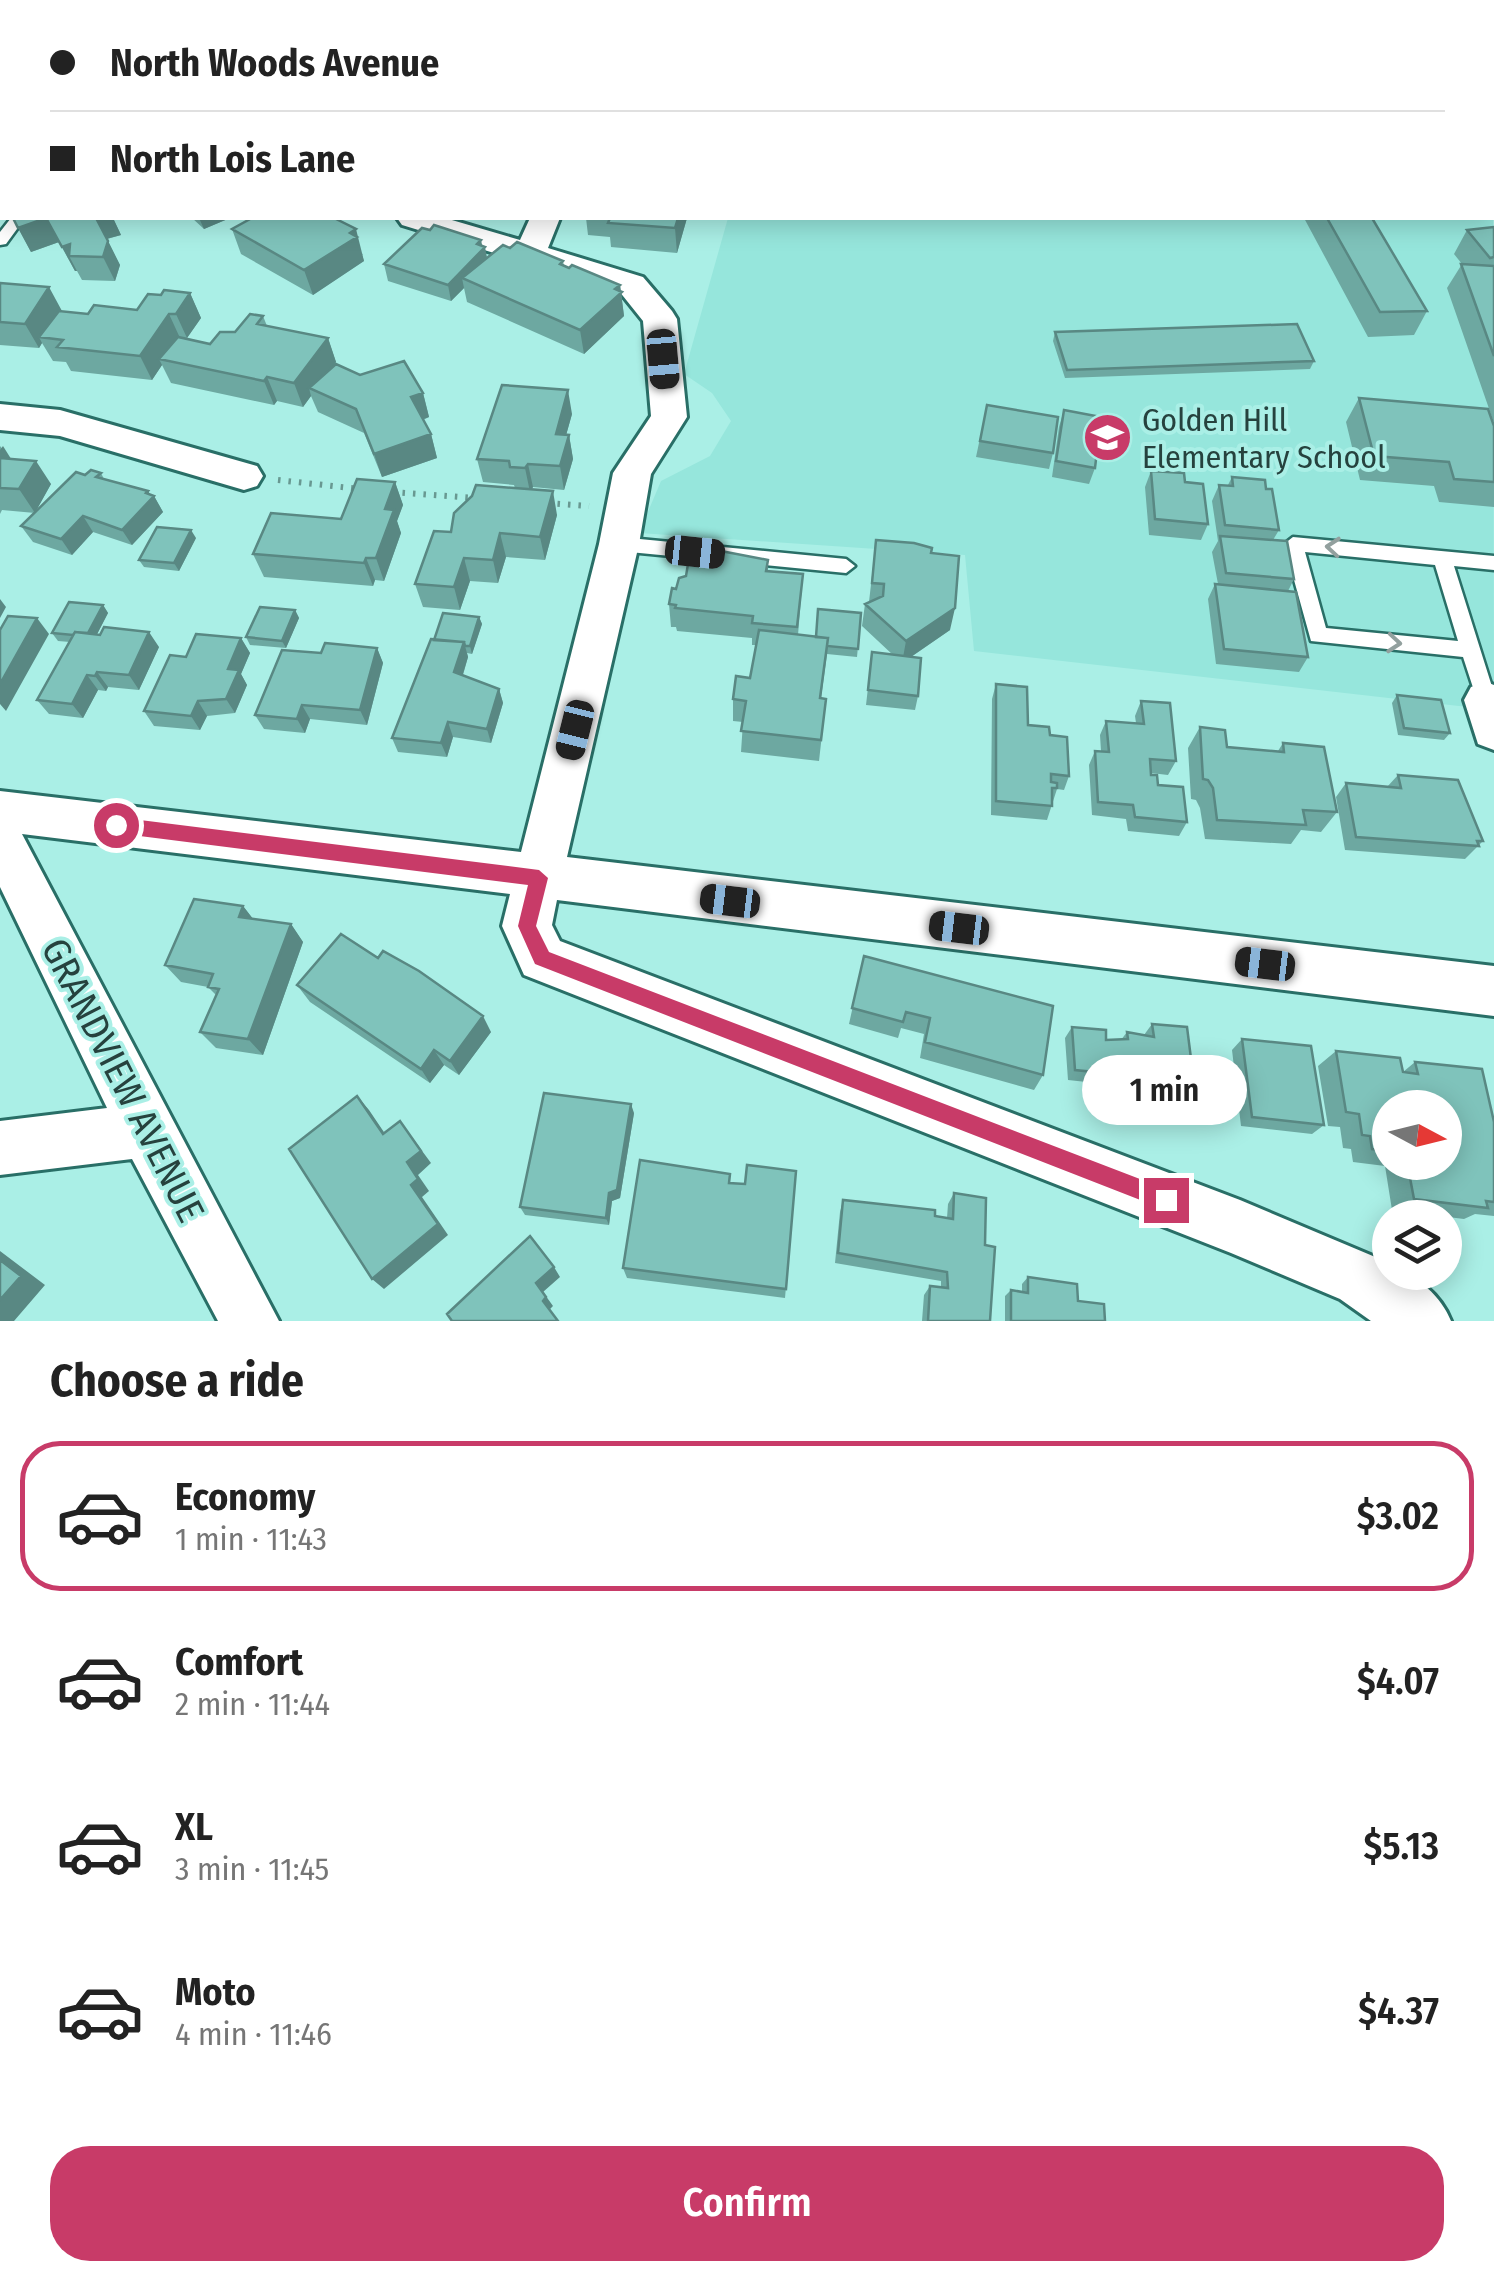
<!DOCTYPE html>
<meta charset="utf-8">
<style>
body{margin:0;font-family:"Fira Sans Condensed",sans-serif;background:#f6f6f6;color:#222;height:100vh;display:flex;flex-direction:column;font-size:38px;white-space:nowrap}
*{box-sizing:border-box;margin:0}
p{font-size:32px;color:#767676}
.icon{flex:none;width:55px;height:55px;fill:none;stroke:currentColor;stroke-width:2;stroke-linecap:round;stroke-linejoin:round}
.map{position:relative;height:1321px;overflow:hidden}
.sheet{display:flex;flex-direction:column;background:#fff;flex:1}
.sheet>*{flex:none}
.guide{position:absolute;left:0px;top:0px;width:1495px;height:220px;box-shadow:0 5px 25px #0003;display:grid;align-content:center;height:220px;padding:0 50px;background:#fff}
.needle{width:65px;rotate:97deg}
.tools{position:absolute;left:1372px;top:1090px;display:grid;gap:20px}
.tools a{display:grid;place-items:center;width:90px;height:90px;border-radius:50%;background:#fff;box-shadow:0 5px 25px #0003;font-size:50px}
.end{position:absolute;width:45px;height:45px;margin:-22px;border:12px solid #c83b68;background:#fff;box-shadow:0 0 0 5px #fff}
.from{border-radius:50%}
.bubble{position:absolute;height:70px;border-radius:35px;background:#fff;box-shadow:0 5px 25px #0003;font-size:32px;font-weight:600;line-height:70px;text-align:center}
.car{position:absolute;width:30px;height:60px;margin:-30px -15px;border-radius:12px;box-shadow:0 0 8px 2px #0007;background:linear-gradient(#222 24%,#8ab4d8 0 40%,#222 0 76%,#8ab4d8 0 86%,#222 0)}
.guide b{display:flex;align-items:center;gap:35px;height:95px;font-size:38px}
.guide b+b{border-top:2px solid #e0e0e0}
.guide i{width:25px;height:25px;background:#222}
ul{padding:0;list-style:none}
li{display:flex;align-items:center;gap:30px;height:150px;margin:0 20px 15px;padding:0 30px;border:5px solid transparent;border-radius:40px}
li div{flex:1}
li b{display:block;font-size:38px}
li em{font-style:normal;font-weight:600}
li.current{border-color:#c83b68}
li>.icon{width:90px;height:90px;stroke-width:1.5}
h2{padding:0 50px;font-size:45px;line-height:120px}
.button{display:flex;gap:20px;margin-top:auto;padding:20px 50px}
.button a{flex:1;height:115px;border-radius:40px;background:#c83b68;color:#fff;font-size:40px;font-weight:600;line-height:115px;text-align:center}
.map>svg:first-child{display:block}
.built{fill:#96e6dc}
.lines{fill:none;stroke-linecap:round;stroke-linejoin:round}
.lane-casing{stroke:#296f67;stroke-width:5}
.street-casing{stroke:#296f67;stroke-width:6}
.path{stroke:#689891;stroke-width:6;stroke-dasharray:2.5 8;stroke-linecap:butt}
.lane{fill:#fff;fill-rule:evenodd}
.street{fill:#fff;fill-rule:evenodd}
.wall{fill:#6da8a1;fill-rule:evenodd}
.shaded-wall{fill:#598883}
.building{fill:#7fc3bb;stroke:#598883;stroke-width:2.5}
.oneway{stroke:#92a09e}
.route{fill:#c83b68}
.labels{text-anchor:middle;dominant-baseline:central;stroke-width:8;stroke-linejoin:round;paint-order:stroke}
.poi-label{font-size:32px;fill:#26423e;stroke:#aaefe6;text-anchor:start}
.near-street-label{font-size:38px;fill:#26423e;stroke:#aaefe6}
</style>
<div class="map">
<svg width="1494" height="1321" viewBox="0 0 1494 1321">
<rect width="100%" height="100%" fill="#aaefe6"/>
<path class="built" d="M1493 184 1494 710 974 651 965 555 639 533 661 481 710 456 731 421 712 393 684 374 728 218H1492Z"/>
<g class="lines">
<defs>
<path id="lane" d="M11 218H25L6 244 0 245V232Z
M619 537 846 559 855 566 846 573 619 551 610 544Z
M1293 537 1494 556V570L1454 566 1494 693 1493 706H1479L1463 657 1311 641 1284 544ZM1305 552 1435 565 1458 641 1326 628Z"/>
<path id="street" d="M1343 0H1369L1370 2H1344Z
M0 71H2V87H0Z
M1492 146 1494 147V165H1492Z
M397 218H445L520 240 530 218H560L548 248 643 277 672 311 677 319 687 417 651 474 639 544 567 857 1494 966V1016L557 900 552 925 560 941 1240 1200 1380 1259 1390 1265V1272C1417 1272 1442 1298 1451 1321H1371L1340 1299 1231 1253 524 975 502 926 510 894 22 834 279 1321H218L132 1159 0 1175V1121L107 1108 0 887V791L521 852 599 544 613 473 651 416 643 321 619 291 402 225Z
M0 404 60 410 257 466 263 476 257 486 244 490 60 436 0 430Z
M1486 682 1494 685V750L1478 744 1464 700 1471 687Z"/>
</defs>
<use href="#lane" class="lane-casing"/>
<use href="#street" class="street-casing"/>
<path class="path" d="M278 480 360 489
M392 492 475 498
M547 503 589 506"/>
<use href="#lane" class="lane"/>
<use href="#street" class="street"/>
</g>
<path class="wall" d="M0 0H73L72 2H2V39H0Z
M442 0H613L617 2H448Z
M813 0H836V2Z
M927 0H952V2L927 1Z
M986 0H1046L1045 2H986Z
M1074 0H1109L1108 2H1074Z
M1119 0H1258L1259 2H1120Z
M1398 0H1447L1446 2H1398Z
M1459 0H1494V27L1492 26V2H1458Z
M13 218H113L121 235 107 239 120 265 115 281 82 280 77 271H75L59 242 31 252Z
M192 218H230L204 229Z
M586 218H687L677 253 611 247 610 237 588 235Z
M1304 218H1372L1427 311 1414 335 1368 337Z
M1494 227V423L1447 288 1462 264 1454 254 1467 230Z
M232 229 363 254 362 255 364 261 313 295 241 254Z
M482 246 487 258 510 248 563 261 564 266 620 285 624 316 584 354 467 302 464 288 451 301 388 281 384 264Z
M0 283 62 311 88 314 137 310 161 295 190 293 201 318 187 338 210 344 263 316 267 326 328 338 336 362 332 368 423 393 429 417 423 420 431 434 437 458 382 477 364 433 318 412 311 396 303 407 277 401 274 405 171 383 162 365 152 380 71 371 66 362 53 361 42 343 39 348 0 345Z
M1055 332 1314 361 1310 369 1065 378 1053 341Z
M1359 398 1494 426V507L1439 502 1434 486 1360 480 1346 422Z
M987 405 1053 453 1049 469 976 457Z
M1064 410 1095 468 1089 484 1052 477 1059 427Z
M572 414 566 435H569L573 459 564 490 533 487 531 490 557 515 545 560 506 557 498 583 470 581 460 610 423 607 415 584 451 532 515 488 514 485 483 482 477 459Z
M0 446 11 459 51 484 35 512 85 475 101 473 104 479 154 496 163 512 132 545 93 532 72 555 33 542 21 526 35 513 2 510 0 514Z
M1151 471 1185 482 1208 524 1201 540 1149 535 1145 487Z
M1232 477 1266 489 1279 530 1273 540 1294 579 1288 591 1308 657 1299 672 1216 664 1208 599 1215 584H1218L1212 552 1218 541 1212 501 1219 485H1228Z
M395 482 403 505 397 521 401 533 384 581 375 580 373 586 264 577 253 554 341 519Z
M196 538 179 571 144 567 139 560Z
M876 540 931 553 950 630 911 657 918 696 915 710 866 705 872 653 893 655 862 626 865 604 869 602Z
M768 560V571L803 574 798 635 816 637 861 613 857 657 827 654 821 698 826 699 819 761 741 752 743 722 733 721V699L750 678 756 645H752V638L677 631 676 627H671L669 604 676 589Z
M103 605 108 613 97 634 159 647 139 690 108 687 106 691 98 690 83 718 49 714 37 700 70 642 58 641 52 633Z
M295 610 299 618 286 648 250 645 246 637Z
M479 617 482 624 472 654 467 653 468 657 463 675 499 689 503 703 491 743 453 737 447 757 398 752 392 738 434 640Z
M241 638 250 653 241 674 247 685 235 713 207 716 200 730 154 726 144 711Z
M377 648 383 663 367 725 310 719 305 733 264 729 255 715 321 653Z
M996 684 1028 725 1050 735 1069 776 1064 790 1057 789 1047 820 991 815 992 699Z
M1397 695 1450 733 1444 740 1398 735 1392 703Z
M1141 701 1176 761 1168 775 1151 773 1187 822 1179 836 1128 831 1126 819 1092 815 1089 765 1095 751H1101L1100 735 1106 721 1136 723 1135 716Z
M1200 727 1227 747 1278 751 1283 743 1337 812 1321 832 1301 830 1291 844 1205 839 1200 808 1196 800 1191 799 1188 748Z
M1398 775 1483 841 1465 859 1345 850 1336 797 1346 783 1387 787Z
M243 906 253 919 291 924 303 942 263 1055 216 1048 200 1032 216 995 208 987 181 982 165 965Z
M864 956 1043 1075 1034 1090 920 1058 924 1034 901 1028 898 1038 849 1024Z
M297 985 491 1032 459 1075 444 1065 430 1083 310 1002Z
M1152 1024 1194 1082 1185 1092 1182 1091V1096L1173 1105 1108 1099 1098 1096 1096 1083 1068 1080 1065 1038 1072 1027 1106 1040H1121L1127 1032 1144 1035Z
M1242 1039 1324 1125 1312 1134 1241 1126 1232 1050Z
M1336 1051 1403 1072 1415 1062 1494 1122V1216L1475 1214 1464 1219 1392 1210 1385 1166 1353 1162 1351 1149 1343 1148 1340 1127 1328 1126 1318 1066ZM1390 1108 1445 1162H1390Z
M634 1113 620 1198 612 1201 609 1225 525 1215 520 1207Z
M796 1171 785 1298 627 1278 623 1268 730 1183 745 1184Z
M954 1193 985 1245 990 1321H922L924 1295 930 1286 941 1287V1281L835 1263 840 1212 843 1200 947 1218 948 1204Z
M1028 1277 1078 1301 1105 1321H1005V1296L1011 1290 1022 1292V1284Z"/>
<path class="shaded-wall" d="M54 0H73L72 2H53Z
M192 0H215L216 2H188Z
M0 156 2 161V176L0 178Z
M46 218 59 242 31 252 18 228Z
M96 218H113L121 235 106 239Z
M199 218H230L204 229Z
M678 218H687L677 253 675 228Z
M356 229 364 261 313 295 304 270Z
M481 240 483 249 485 247 488 263 462 278 464 288 451 301 448 285Z
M108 241 120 265 115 281 103 257Z
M70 244 69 256 77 271H75L62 247Z
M620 285 624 316 584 354 580 330Z
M49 287 62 311 39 337 42 343 39 348 25 324Z
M190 293 201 318 187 338 176 314Z
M169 314 180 338 159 359 162 365 152 380 140 356Z
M328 338 336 362 315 391 309 388 311 396 303 407 294 383Z
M267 377 277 401 274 405 264 381Z
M568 390 572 414 560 457 556 434Z
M423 393 429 417 418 421 411 397Z
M431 434 437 458 382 477 374 454Z
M569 435 573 459 564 490 560 466Z
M3 446 18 470 0 465V450Z
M36 461 51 484 35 513 19 489Z
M528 464 533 487 530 492 525 468Z
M395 482 403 505 397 521 401 533 384 581 376 558 385 509Z
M148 491 152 498 154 496 163 512 132 545 122 530Z
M553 491 557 515 545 560 540 537Z
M83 516 93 532 72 555 61 539Z
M191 530 196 538 179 571 174 563Z
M500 533 506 557 498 583 493 560Z
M366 558 375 580 373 586 364 563Z
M464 558 470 581 460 610 454 587Z
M0 599 6 607 0 618Z
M103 605 108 613 92 644 87 636Z
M955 608 950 630 902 663 906 641Z
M295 610 299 618 286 648 282 641Z
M479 617 482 624 472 654 470 646Z
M37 618 49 634 6 711 0 704V684Z
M149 632 159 647 139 690 129 675Z
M241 638 250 653 241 674 247 685 235 713 226 699 228 669Z
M464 642 468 657 459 687 454 672Z
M377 648 383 663 367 725 360 710Z
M97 672 108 687 106 691 95 676Z
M87 675 98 690 83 718 72 704Z
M499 689 503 703 491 743 487 729Z
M198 701 207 716 200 730 191 716Z
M302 705 310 719 305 733 297 719Z
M448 722 453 737 447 757 441 743Z
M243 906 257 924 239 917Z
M291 924 303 942 263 1055 248 1039Z
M483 1016 491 1032 459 1075 450 1061Z
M434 1050 444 1065 430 1083 421 1069Z
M357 1096 369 1110 394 1147 383 1134Z
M631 1104 634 1113 620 1198 612 1201 609 1225 606 1218 609 1193Z
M400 1121 431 1163 418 1175 429 1191 422 1197 448 1235 384 1289 372 1279 411 1185Z
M0 1251 45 1285 14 1321H0Z
M554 1267 560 1277 543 1292 553 1306 550 1309 543 1301 536 1283Z"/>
<path class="building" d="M0 0H54L53 2H2V14H0Z
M132 0H192L188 2H130Z
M264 0H381L383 2H256Z
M505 0H613L617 2H513Z
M1196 0H1258L1259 2 1232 1 1233 2H1197Z
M1271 0H1327L1328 2H1292Z
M1479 0H1494V7L1492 2H1484Z
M0 131H2V147H0Z
M13 218H96L108 241 103 257 69 256 70 244 62 247 46 218 18 228Z
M252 218H334L356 229 350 233 357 237 304 270 232 229Z
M610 218H678L675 228 608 223Z
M1327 218H1372L1427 311 1380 312Z
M434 225 481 240 477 244 485 247 448 285 384 264 422 228 430 230Z
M1494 227V257L1490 258 1467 230Z
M517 242 563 261 560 264 569 268 572 265 620 285 615 289 622 292 580 330 462 278 503 245 510 248Z
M1461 264 1494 266V356Z
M0 283 49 287 25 324 0 322Z
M164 290 190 293 176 314H169L140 356 57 347 63 340 39 337 59 311 88 314 94 305 137 310 148 294 161 295Z
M250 314 263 316 257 324 328 338 294 383 267 377 264 381 159 359 178 337 210 344 220 332H235Z
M1297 324 1314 361 1067 370 1055 332Z
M404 361 423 393 411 397 431 434 374 454 356 409 309 388 336 364 360 375Z
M502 385 568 390 556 434 569 435 560 466 528 464 525 468 510 467 509 461 477 459Z
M1359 398 1488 409 1494 426V482L1454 479 1449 462 1374 456Z
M987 405 1058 417 1053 453 980 441Z
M1064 410 1101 417 1095 468 1056 461Z
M0 458 36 461 19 489 0 488Z
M91 470 101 473 96 477 148 491 146 493 154 496 122 530 83 516 61 539 21 526 76 472 85 475Z
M1151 471 1184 473 1185 482 1203 484 1208 524 1155 519Z
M1232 477 1265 480 1266 489H1272L1279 530 1225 525 1219 485 1233 486Z
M357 479 395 482 385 509 394 510 376 558H366L364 563 253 554 271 513 341 519Z
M476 485 553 491 540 537 500 533 493 560 464 558 454 587 415 584 434 531 451 532 454 513 472 496Z
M157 527 191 530 174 563 139 560Z
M1220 536 1287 541 1294 579 1226 573Z
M876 540 914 543 932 548 931 553 959 556 955 608 906 641 865 604 883 596 884 584 872 583Z
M721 551 768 560 766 571 803 574 797 627 752 623 753 616 675 608 676 605 669 604 672 588 676 589 679 578 686 576 688 564 703 554 721 556Z
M1215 584 1296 592 1308 657 1224 649Z
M69 602 103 605 88 633 75 632 73 635 52 633Z
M260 607 295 610 282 641 246 637Z
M818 609 861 613 858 649 827 646 828 638 816 637Z
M443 613 479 617 470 646H465L464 642 434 640Z
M8 616 37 618 0 684V630Z
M104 627 149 632 129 675 97 672 95 676 87 675 72 704 37 700 75 632 100 635Z
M759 630 828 638 820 698 826 699 821 740 741 731 746 701 733 699 736 676 750 678Z
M196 634 241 638 228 669 239 670 226 699 198 701 191 716 144 711 170 655 186 657Z
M431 639 464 642 454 672 499 689 487 729 448 722 441 743 392 738Z
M325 643 377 648 360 710 302 705 297 719 255 715 282 650 321 653Z
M872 652 921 658 918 696 868 690Z
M996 684 1027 687 1028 725 1049 727 1050 735 1067 737 1069 776 1051 774V782L1057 783V788H1052V806L996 801Z
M1397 695 1441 700 1450 733 1404 728Z
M1141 701 1170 703 1176 761 1150 759 1151 775H1157L1158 785 1183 787 1187 822 1135 817 1133 805 1098 802 1095 751 1109 752 1106 721 1144 724Z
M1200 727 1225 730 1227 747 1284 752 1283 743 1324 747 1337 812 1303 810 1306 825 1217 820 1213 788 1208 780 1203 779Z
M1398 775 1458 780 1483 841H1477L1479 846 1356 837 1346 783 1401 788Z
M194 899 243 906 239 917 291 924 248 1039 200 1032 219 989 208 987 213 974 165 965Z
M341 934 378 958 383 951 419 971 483 1016 450 1061 434 1050 421 1069 297 985Z
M864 956 1053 1006 1043 1075 925 1042 930 1018 906 1012 903 1022 852 1008Z
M1152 1024 1187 1027 1194 1082 1181 1080 1182 1096 1116 1089 1105 1086 1104 1073 1075 1070 1072 1027 1106 1030V1040L1128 1039 1127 1032 1154 1037Z
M1242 1039 1311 1046 1324 1125 1252 1117Z
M1336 1051 1400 1058 1403 1072 1418 1074 1415 1062 1482 1069 1494 1122V1202L1486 1201 1488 1208 1414 1199 1407 1162H1445V1108H1390V1151L1372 1149 1370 1136 1362 1135 1359 1114 1346 1112Z
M544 1093 631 1104 617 1190 609 1193 606 1218 520 1207Z
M357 1096 383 1134 400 1121 421 1151 407 1162 418 1179 411 1185 438 1224 372 1279 289 1149Z
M640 1160 730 1174 729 1183 745 1184 747 1165 796 1171 786 1289 623 1268Z
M954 1193 986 1198 985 1245 995 1247 990 1321H928L930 1286 948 1288 947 1272 838 1253 843 1200 935 1210V1216L953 1219Z
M530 1236 554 1267 536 1283 546 1297 543 1301 558 1321H452L447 1314Z
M0 1260 21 1276 0 1300Z
M1028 1277 1077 1284 1078 1301 1104 1304 1105 1321H1011V1290L1028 1293Z"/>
<defs><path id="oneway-chevron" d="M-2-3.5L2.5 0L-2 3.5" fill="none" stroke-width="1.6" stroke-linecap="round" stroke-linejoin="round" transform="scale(2.5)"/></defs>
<g class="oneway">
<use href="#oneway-chevron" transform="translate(1333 547) rotate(-175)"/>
<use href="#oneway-chevron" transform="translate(1394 643) rotate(5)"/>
</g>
<path class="route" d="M116 817 539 870 548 878 536 926 549 952 1166 1189 1174 1192 1177 1200 1174 1207 1166 1210 535 964 518 926 528 885 116 833 107 825Z"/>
<defs>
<symbol id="school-disc" viewBox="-11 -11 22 22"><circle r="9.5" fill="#c83b68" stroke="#aaefe6"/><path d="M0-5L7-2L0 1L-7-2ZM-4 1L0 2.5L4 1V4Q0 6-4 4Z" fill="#fff"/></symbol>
</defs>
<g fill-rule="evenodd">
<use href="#school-disc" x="1080" y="410" width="55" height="55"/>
</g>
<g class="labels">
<g class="poi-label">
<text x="1142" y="420">Golden Hill<tspan x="1142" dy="37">Elementary School</tspan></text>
</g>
<g class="near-street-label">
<text transform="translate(123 1080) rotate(63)">GRANDVIEW AVENUE</text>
</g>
</g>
</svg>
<div class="tools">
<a><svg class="needle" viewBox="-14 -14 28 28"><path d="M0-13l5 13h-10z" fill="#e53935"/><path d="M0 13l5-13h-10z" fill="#767676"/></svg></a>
<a><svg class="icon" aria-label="layers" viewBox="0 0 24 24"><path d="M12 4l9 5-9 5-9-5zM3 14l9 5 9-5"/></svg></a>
</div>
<i class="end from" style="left:116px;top:825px"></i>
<i class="end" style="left:1166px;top:1200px"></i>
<div class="bubble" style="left:1082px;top:1055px;width:165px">1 min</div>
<i class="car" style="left:663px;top:359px;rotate:175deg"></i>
<i class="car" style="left:695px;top:552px;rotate:96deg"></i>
<i class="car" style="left:575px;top:730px;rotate:194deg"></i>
<i class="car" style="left:730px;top:901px;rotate:277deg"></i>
<i class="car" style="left:959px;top:928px;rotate:277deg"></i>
<i class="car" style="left:1265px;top:964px;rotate:277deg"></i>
<div class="guide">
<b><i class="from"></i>North Woods Avenue</b>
<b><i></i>North Lois Lane</b>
</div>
</div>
<section class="sheet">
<h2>Choose a ride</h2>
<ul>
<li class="current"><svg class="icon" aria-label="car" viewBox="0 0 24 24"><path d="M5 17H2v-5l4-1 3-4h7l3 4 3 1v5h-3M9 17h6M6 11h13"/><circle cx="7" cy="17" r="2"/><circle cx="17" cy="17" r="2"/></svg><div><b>Economy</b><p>1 min · 11:43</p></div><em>$3.02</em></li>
<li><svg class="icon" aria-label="car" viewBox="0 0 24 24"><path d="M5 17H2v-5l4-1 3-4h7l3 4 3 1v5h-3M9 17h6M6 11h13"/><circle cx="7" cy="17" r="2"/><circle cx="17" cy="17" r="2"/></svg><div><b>Comfort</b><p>2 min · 11:44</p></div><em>$4.07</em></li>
<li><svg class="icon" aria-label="car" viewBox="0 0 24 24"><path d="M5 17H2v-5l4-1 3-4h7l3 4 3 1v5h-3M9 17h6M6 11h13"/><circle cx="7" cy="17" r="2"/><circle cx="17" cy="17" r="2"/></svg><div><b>XL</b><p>3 min · 11:45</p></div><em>$5.13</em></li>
<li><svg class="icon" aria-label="car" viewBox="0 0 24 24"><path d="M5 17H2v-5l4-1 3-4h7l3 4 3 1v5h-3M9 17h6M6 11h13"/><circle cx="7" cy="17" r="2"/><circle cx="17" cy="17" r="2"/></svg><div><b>Moto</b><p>4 min · 11:46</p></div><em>$4.37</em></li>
</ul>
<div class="button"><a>Confirm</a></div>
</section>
